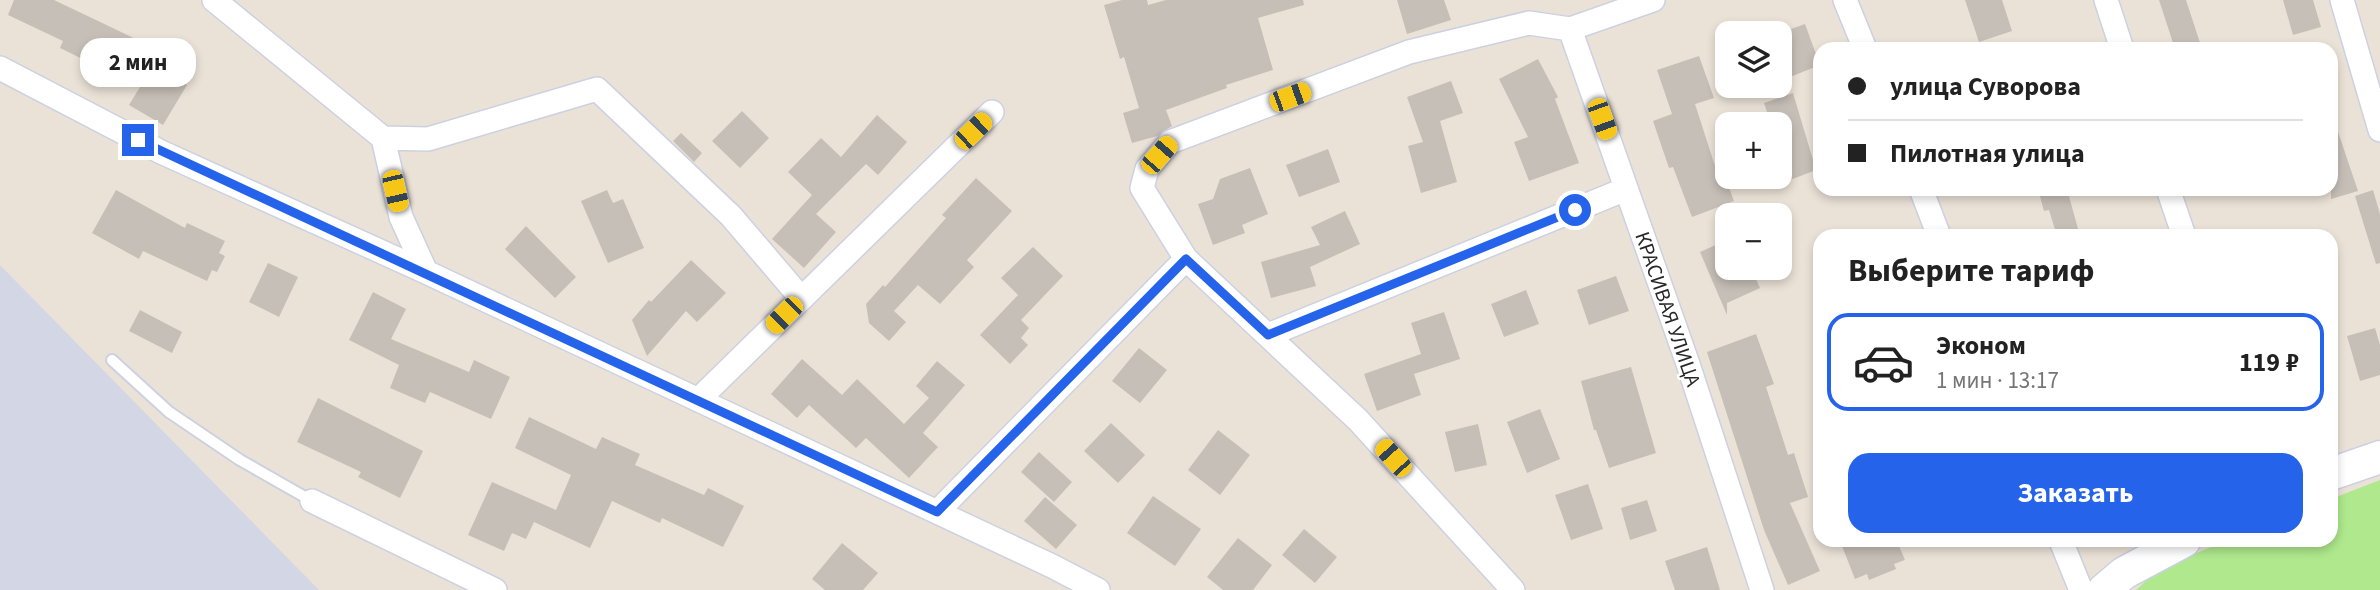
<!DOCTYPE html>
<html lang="ru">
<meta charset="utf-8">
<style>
body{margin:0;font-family:"Source Sans 3",sans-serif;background:#f2f2f2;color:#222;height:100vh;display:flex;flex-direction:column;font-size:26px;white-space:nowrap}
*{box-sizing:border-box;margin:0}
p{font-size:23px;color:#767676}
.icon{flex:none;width:38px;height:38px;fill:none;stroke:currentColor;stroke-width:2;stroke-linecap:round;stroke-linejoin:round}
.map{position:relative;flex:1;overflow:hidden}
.panel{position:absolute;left:1813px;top:229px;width:525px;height:318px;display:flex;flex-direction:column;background:#fff;border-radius:21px;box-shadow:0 4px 10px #0003}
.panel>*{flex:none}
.top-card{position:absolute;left:1813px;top:42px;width:525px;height:154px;border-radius:21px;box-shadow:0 4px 10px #0003;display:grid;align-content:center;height:154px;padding:0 35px;background:#fff}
.fabs{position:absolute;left:1715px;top:21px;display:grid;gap:14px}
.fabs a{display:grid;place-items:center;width:77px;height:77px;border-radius:14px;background:#fff;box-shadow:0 4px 10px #0003;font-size:35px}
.end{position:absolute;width:32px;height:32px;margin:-16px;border:9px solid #2563eb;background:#fff;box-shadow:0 0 0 4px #fff}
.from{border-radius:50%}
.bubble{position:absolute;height:49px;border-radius:21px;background:#fff;box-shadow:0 4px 10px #0003;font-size:23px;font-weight:700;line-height:49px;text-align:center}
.car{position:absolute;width:21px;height:42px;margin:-21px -10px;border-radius:9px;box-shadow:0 0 5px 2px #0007;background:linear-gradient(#f5c518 24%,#345 0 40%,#f5c518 0 76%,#345 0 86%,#f5c518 0)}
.top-card b{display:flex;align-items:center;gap:24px;height:66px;font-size:26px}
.top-card b+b{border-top:2px solid #e0e0e0}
.top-card i{width:18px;height:18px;background:#222}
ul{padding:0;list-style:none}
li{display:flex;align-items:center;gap:21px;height:98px;margin:0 14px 10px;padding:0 21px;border:4px solid transparent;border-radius:21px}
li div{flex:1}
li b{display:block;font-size:26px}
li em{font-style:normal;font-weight:700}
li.selected{border-color:#2563eb}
li>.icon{width:63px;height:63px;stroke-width:1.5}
h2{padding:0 35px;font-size:32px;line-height:84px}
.button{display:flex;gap:14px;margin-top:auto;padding:14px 35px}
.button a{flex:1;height:80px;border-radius:21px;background:#2563eb;color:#fff;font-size:28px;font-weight:700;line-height:80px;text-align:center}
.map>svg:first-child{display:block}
.airport{fill:#d3d6e4}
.green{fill:#afe88d}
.building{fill:#c6bfb7}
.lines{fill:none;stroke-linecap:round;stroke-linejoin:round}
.service-casing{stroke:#ccd1e2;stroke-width:14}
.minor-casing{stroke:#ccd1e2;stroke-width:26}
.secondary-casing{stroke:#ccd1e2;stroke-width:35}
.service{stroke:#fff;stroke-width:10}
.minor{stroke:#fff;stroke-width:23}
.secondary{stroke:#fff;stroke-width:32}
.route{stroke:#2563eb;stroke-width:9}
.labels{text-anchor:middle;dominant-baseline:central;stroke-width:5;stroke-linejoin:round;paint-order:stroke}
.street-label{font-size:21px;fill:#272727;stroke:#fff}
</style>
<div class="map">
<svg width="2380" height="590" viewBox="0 0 2380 590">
<rect width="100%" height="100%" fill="#ebe2d7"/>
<path class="airport" d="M0 265 319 590H0Z"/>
<path class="green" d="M2380 480V590H2136L2149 578 2187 557 2226 541H2331V499Z"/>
<path class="building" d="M14 0H54L140 41 134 54 187 85 163 125 129 105 140 87 60 48 63 41 8 15Z
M1122 0H1147L1148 5 1166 0H1303L1304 5 1258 18 1273 70 1226 85 1227 88 1166 110 1172 126 1157 136 1132 143 1123 113 1139 108 1124 57 1120 59 1104 5Z
M1397 0H1444L1451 20 1407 34Z
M1965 0H2002L2012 31 1979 42Z
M2159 0H2186L2202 49H2175Z
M2283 0H2313L2321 27 2293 35Z
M1805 24 1820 65 1780 81V33Z
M1699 56 1714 98 1695 104 1715 166 1720 164 1734 201 1692 217 1673 167 1669 168 1653 121 1672 114 1657 70Z
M1538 59 1558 97 1555 99 1579 163 1529 181 1514 142 1528 137 1499 79Z
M1451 81 1463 113 1440 121 1457 182 1421 193 1408 146 1423 142 1407 97Z
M1793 93 1816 170 1790 180 1780 150V124H1771L1764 103Z
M742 111 769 138 740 168 712 141Z
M877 115 907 142 878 175 866 164 816 214 836 232 804 268 772 239 812 195 788 172 821 138 841 157Z
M2334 120 2358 191 2331 199V121Z
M681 133 702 153 694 162 673 141Z
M1328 149 1340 182 1299 197 1286 165Z
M1250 168 1268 214 1242 225 1245 233 1213 245 1198 204 1213 199 1220 179Z
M976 178 1012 211 967 260 974 267 940 304 918 285 894 311 906 322 889 341 869 323 866 304 883 285 885 287 946 218 942 215Z
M2038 189H2067L2080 236H2057L2049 210 2044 211Z
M116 190 185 228 187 223 225 241 219 253 225 256 217 272 212 270 207 281 143 251 139 259 92 233Z
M607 190 613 203 623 199 644 248 608 263 581 201Z
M2373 190 2380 214V263L2376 264 2355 196Z
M1345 211 1360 244 1310 267 1316 286 1271 298 1261 262 1320 245 1311 227Z
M526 226 576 277 555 298 505 249Z
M1727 240V268H1751L1760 288 1727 303V315L1700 252Z
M1033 247 1063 276 1021 320 1029 328 1021 338 1028 345 1010 364 980 335 1018 295 1001 278Z
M691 260 726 293 697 322 686 311 647 356 632 320 649 300 651 302Z
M268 263 298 277 279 317 249 302Z
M1616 276 1629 311 1589 325 1577 290Z
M1526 290 1539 324 1504 337 1491 304Z
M373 292 406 309 391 339 469 372 474 360 510 377 491 419 430 392 425 403 390 388 399 365 349 340Z
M140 310 182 332 172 353 129 331Z
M1444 312 1460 359 1414 374 1421 395 1377 411 1364 374 1421 354 1411 323Z
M2375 328 2380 345V375L2360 381 2347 336Z
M1756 334 1774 384 1766 387 1788 455 1794 453 1808 497 1790 503 1820 571 1788 585 1764 530 1707 352Z
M1139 348 1167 370 1140 403 1112 381Z
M802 359 842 395 857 379 904 424 929 398 916 386 937 361 965 385 923 433 938 447 909 478 866 438 856 448 809 405 797 418 771 394Z
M1631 367 1656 453 1609 468 1596 430H1594L1581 381Z
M318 398 423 451 400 498 358 477 361 472 297 442Z
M1540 409 1560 459 1527 473 1507 422Z
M529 417 596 449 602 437 640 454 635 465 704 495 708 488 744 506 723 547 662 518 660 523 612 501 590 548 534 522 526 539 512 533 504 551 468 535 492 482 556 510 571 475 515 448Z
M1111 423 1145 455 1118 483 1084 451Z
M1478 424 1487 465 1455 472 1445 432Z
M1218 430 1250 455 1220 495 1188 470Z
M1039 452 1072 482 1054 502 1021 472Z
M1588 484 1603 529 1571 540 1555 495Z
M1153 496 1201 529 1175 566 1127 533Z
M1045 497 1077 525 1056 549 1024 521Z
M1647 500 1657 531 1630 540 1621 508Z
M1304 529 1337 557 1315 583 1282 555Z
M1238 538 1272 565 1253 590H1223L1207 577Z
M1854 541H1897L1905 560 1894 564 1896 569 1869 580 1867 574 1855 579 1842 546Z
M842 543 878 573 863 590H825L812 579Z
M1707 547 1720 590H1675L1665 561Z"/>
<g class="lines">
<defs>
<path id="service" d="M112 360 169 412 240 460 312 501"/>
<path id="minor" d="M214 0 383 138 401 217 426 272 1052 566 1098 590
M1845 0 1865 49
M2106 0 2122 49
M2342 0 2380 130
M1570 29 1688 364 1762 590
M0 68 161 152 426 272
M383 138 428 139 597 89 731 216 801 298
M1921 189 1939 236
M2168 189 2184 236
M1268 335 1626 189
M698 400 992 112
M312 501 495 590
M937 512 1186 259
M2061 541 2081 590
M1513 590 1358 420 1186 259 1142 188 1147 169 1170 142 1409 52 1529 23 1570 29 1653 0"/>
<path id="secondary" d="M2331 474 2380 457
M2104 590 2124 573 2184 541"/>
</defs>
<use href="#service" class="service-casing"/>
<use href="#minor" class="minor-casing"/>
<use href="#secondary" class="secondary-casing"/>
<use href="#service" class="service"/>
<use href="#minor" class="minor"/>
<use href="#secondary" class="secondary"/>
</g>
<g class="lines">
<path class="route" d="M138 140 937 512 1186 259 1268 335 1575 210"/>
</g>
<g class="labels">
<g class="street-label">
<text transform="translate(1668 309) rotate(71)">КРАСИВАЯ УЛИЦА</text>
</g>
</g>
</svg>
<div class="fabs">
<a><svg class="icon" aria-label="layers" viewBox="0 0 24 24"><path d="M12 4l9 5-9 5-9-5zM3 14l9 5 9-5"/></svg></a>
<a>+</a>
<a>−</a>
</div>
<i class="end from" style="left:1575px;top:210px"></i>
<i class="end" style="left:138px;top:140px"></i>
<div class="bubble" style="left:80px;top:38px;width:116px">2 мин</div>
<i class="car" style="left:1290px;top:97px;rotate:70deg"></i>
<i class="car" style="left:1602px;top:119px;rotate:160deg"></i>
<i class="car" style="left:973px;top:131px;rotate:46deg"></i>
<i class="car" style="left:1159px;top:155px;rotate:41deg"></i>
<i class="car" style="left:395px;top:191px;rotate:167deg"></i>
<i class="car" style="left:784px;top:315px;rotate:225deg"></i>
<i class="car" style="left:1393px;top:458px;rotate:318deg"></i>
<div class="top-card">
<b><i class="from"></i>улица Суворова</b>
<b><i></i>Пилотная улица</b>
</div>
<section class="panel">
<h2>Выберите тариф</h2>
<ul>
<li class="selected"><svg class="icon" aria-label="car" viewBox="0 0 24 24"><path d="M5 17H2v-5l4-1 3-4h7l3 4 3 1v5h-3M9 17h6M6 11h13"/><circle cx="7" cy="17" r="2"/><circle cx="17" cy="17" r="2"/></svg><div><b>Эконом</b><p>1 мин · 13:17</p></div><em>119 ₽</em></li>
</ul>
<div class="button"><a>Заказать</a></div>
</section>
</div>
